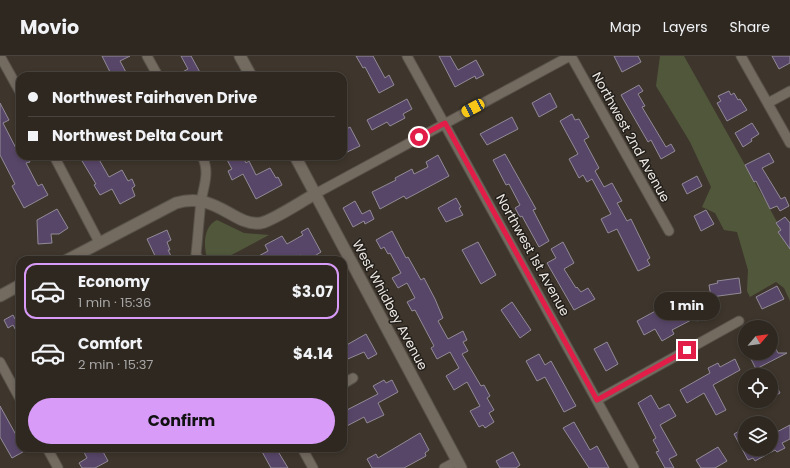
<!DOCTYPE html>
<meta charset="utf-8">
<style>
body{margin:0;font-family:Poppins,sans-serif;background:#3a342e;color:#f1f3f6;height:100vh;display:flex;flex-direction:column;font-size:15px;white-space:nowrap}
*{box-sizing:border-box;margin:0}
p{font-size:13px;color:#a7a6a5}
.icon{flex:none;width:22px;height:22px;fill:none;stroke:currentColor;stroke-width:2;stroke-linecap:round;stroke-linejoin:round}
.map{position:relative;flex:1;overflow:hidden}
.sheet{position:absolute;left:16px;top:200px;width:331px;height:196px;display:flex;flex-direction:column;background:#2e2821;border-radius:12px;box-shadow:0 2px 6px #0003,0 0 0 1px #49443f}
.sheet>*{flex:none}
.hud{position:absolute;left:16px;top:16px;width:331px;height:88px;border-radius:12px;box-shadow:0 2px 6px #0003,0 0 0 1px #49443f;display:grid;align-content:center;height:88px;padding:0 12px;background:#2e2821}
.needle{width:26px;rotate:61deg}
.buttons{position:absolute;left:738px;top:264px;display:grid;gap:8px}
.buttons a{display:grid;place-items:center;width:40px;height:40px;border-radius:50%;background:#2e2821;box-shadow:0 2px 6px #0003,0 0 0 1px #49443f;font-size:20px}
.end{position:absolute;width:18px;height:18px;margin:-9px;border:5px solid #e11d48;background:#fff;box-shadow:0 0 0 2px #fff}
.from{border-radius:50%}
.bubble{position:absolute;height:28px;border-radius:14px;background:#2e2821;box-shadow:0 2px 6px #0003,0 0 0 1px #49443f;font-size:13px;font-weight:700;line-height:28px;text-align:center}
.car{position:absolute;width:12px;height:24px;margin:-12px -6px;border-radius:5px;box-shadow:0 0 3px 1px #0007;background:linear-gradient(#f5c518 24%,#345 0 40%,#f5c518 0 76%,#345 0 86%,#f5c518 0)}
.hud b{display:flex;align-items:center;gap:14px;height:38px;font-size:15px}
.hud b+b{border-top:1px solid #49443f}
.hud i{width:10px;height:10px;background:#f1f3f6}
ul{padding:7px 0 0;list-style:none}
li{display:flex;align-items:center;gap:12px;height:56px;margin:0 8px 6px;padding:0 4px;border:2px solid transparent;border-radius:12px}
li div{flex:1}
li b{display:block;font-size:15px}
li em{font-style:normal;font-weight:700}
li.active{border-color:#d89bf8}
li>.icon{width:36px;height:36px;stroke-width:1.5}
.action{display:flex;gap:8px;margin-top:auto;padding:8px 12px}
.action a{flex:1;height:46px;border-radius:24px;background:#d89bf8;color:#111;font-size:16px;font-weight:700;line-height:46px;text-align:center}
header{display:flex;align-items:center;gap:24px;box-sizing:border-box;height:56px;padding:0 20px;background:#2e2821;border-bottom:1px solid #49443f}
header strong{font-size:19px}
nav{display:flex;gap:22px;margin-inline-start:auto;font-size:14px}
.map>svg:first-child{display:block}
.green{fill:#51573b}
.building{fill:#584668;stroke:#918b97}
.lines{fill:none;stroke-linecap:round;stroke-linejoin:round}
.minor-casing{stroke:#58534a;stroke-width:11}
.tertiary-casing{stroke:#58534a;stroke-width:13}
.minor{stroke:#736a60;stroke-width:9}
.tertiary{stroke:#736a60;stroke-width:11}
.route{stroke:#e11d48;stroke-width:5}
.labels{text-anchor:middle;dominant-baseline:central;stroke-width:3;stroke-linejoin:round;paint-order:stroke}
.street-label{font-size:13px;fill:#ede8e2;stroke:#221e1a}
</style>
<header>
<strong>Movio</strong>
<nav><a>Map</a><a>Layers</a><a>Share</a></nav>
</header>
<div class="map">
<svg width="790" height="412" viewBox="0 0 790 412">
<rect width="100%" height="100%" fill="#3e362c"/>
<path class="green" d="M660 0H684L790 189V245L784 232 776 226 750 241 747 235 748 214 737 176 724 174 715 157 702 151 711 131 690 86 656 30Z
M217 164 244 177 269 179 222 204H208C203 192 203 170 217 164Z"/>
<path class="building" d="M102 0H130L120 5 128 20H112Z
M181 0H191L202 20H175L188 13Z
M356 0H373L385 22 389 19 394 29 379 37 365 11 363 12Z
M439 0H450L458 14 476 4 484 19 476 23 475 20 455 31Z
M614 0H638L641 6 622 16Z
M772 0H790V7L779 13Z
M639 29 643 35 638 38 645 50 642 51 666 91 671 88 675 95 661 103 651 84 648 86 621 39Z
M729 35 731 39 734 37 738 44 740 43 747 54 727 65 717 47 721 45 718 40Z
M550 37 557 51 539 61 532 47Z
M407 43 412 53 403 58 405 62 390 70 387 66 372 74 367 64Z
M0 47 9 64 3 67 20 100H27L30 106 26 107 38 130 42 128 48 139 24 152 12 130 15 128 0 99Z
M572 58 575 64 579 63 589 81 584 84 599 112 595 115 604 131 612 127 622 145 617 147 627 165 631 163 650 202 647 204 650 209 638 215 617 173 608 177 601 163 611 158 592 123 587 126 583 119 579 122 569 103 578 98 560 65Z
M512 61 518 73 487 89 480 78Z
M752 67 759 78 751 83 752 85 743 91 735 77Z
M350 71 360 90 343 98V75Z
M769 97 774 106 762 112 781 143 785 141 789 150 780 155 777 150 770 153 756 125 754 126 745 109Z
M505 98 536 153 533 154 549 185 539 191 522 160 520 161 515 152 520 149 509 128 506 129 493 104Z
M438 99 449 120 406 143 404 140 380 153 372 136 396 124 395 122 412 113 414 118 428 111 426 106Z
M79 100H97L109 121 122 114 128 125 132 123 135 130 132 132 135 140 120 148 112 133 100 139 94 129 96 128Z
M225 100H242L246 107 249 105 256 119 270 112 276 122 278 121 282 129 256 143 243 118 232 124 228 115 232 113Z
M697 120 702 130 687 138 682 128Z
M456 142 461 151 459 152 463 159 446 166 438 152Z
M355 145 362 158 370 154 374 163 365 168 364 165 353 171 343 152Z
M57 153 68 172 59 178H51L52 187 38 188 37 164Z
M706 154 714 168 701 175 694 160Z
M785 161 790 167V193L778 176 781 174 776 167Z
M308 172 321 196 308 204H304L301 199 291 204H251L268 195 265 189 282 180 287 188 303 179 301 176Z
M167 174 171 184 167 186 170 194H168L173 204H157L147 183Z
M392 175 406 202 408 201 421 224 424 222 435 243 443 262 438 265 448 283 463 275 467 284 463 286 468 295 462 298 481 330 484 329 490 340 487 342 494 354 489 357 494 366 485 372 483 369 479 371 470 355 480 350 467 326 454 334 446 320 459 312 450 296 437 303 431 292 434 290 415 254 412 255 407 246 415 242 407 227 398 232 392 222 401 217 390 197 388 198 384 191 381 193 376 184Z
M478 186 496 219 481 228 462 194Z
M563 186 574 207 564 213 576 232 577 231 581 236 588 232 595 243 574 254 547 207 556 202 551 193Z
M739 222 741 237 711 241 709 229 718 227 717 225Z
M777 230 784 243 762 253 756 241Z
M696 240 706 260 697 265 695 262 672 274 674 278 662 285 655 273 644 279 637 265 661 252 666 262 689 250 686 245Z
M512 246 531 274 520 282 501 254Z
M13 259 15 263 20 260V282L13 269 8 272 4 264Z
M366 278 377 298 368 303 364 296 343 305V291Z
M771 283 778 297H787L756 313 749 299 754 297H771Z
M607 286 618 308 606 315 594 293Z
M539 298 545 309 551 305 576 350 564 356 545 321 537 325 526 305Z
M735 303 740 314 713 329 726 354 716 359 704 337 687 347 680 334 710 317 708 312 718 307 720 311Z
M771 320 780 337 771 342Z
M384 324 386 327 392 324 398 336 378 347 384 359 367 367 364 361 343 372V356L378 338 373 330Z
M651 339 659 353 669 348 676 360 660 369 677 399 669 403 674 412H665L656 396 659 395 653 384 656 382 638 347Z
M0 350 20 386V392H30L12 402 0 381Z
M574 366 590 394 597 390 609 412H589L563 372Z
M790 369V383L782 387 785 392 777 396 775 394 755 405 753 402 748 404 734 378 741 374 745 381V393H771V379Z
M420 377 429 394 425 397 426 400 404 412H372L367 403 376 398 378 402Z
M718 391 727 405 715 412H701L696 404Z
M82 392H101L108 405 95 412H82L79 407 87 402Z
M260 392H276L288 412H271Z
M513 396 520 409 516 412H500L496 405Z"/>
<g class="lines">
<defs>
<path id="minor" d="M0 0 20 36
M147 0 158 20
M407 0 634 412
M571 0 669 175
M741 0 790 87
M768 47 790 35
M54 100 99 186
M315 138 570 0
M199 204 196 198C198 180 199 163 201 145 204 129 210 116 202 100
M0 306 20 343
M343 328 353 322
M597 344 739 265
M47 392 58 412
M302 392 313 412
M444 412 457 405"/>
<path id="tertiary" d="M240 0 251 20
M295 100 461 412
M67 204 176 147C217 135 234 171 261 167 274 164 302 145 315 138
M0 240 20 229"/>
</defs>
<use href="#minor" class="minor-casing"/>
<use href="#tertiary" class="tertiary-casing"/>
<use href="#minor" class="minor"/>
<use href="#tertiary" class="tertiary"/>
</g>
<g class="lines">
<path class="route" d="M419 81 445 67 597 344 687 294"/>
</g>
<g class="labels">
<g class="street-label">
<text transform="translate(631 81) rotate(61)">Northwest 2nd Avenue</text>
<text transform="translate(533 199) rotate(61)">Northwest 1st Avenue</text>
<text transform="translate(390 249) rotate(62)">West Whidbey Avenue</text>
</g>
</g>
</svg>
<div class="buttons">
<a><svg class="needle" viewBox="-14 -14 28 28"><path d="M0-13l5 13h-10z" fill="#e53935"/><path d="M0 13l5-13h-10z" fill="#a7a6a5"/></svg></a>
<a><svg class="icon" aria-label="locate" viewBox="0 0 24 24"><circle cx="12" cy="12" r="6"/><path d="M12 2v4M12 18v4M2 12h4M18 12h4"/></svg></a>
<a><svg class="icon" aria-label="layers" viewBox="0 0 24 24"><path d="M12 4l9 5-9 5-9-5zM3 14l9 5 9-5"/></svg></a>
</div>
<i class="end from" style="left:419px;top:81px"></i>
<i class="end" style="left:687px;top:294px"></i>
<div class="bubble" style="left:654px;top:236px;width:66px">1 min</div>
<i class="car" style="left:473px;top:52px;rotate:242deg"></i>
<div class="hud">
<b><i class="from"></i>Northwest Fairhaven Drive</b>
<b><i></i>Northwest Delta Court</b>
</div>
<section class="sheet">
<ul>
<li class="active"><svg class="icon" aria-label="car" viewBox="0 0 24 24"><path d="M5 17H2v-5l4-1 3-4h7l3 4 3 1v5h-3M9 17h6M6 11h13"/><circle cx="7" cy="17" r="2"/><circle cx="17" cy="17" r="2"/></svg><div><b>Economy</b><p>1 min · 15:36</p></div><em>$3.07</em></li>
<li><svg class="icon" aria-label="car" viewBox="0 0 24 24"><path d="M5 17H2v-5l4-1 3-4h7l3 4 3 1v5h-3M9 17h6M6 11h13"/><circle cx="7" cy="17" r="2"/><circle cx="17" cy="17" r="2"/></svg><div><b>Comfort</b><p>2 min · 15:37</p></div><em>$4.14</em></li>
</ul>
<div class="action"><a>Confirm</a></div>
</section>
</div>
